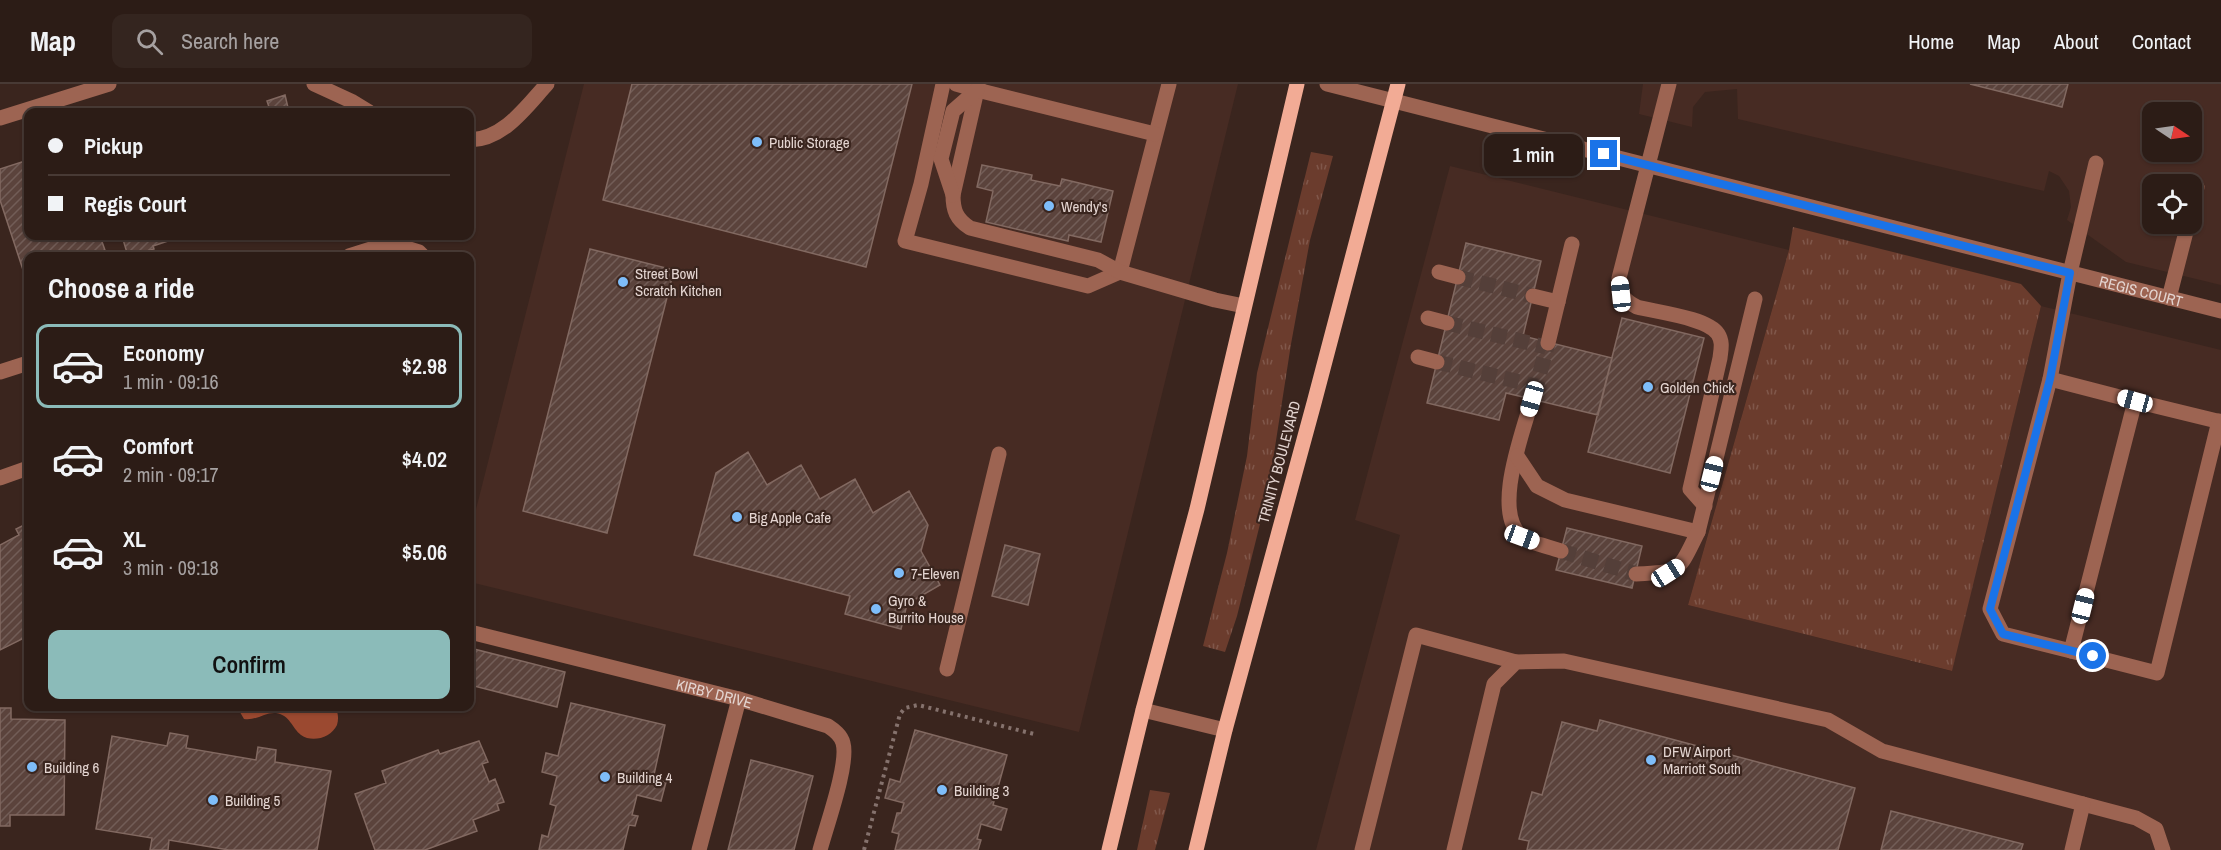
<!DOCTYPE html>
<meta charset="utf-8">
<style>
body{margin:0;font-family:"Archivo Narrow",sans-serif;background:#34251f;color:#f1f3f6;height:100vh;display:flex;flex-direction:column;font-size:22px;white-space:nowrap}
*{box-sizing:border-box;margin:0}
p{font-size:20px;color:#a6a1a1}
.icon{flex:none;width:33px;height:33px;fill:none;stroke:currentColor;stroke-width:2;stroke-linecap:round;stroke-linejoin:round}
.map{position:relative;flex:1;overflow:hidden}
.details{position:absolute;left:24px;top:168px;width:450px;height:459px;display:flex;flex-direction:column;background:#2c1c16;border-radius:12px;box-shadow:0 2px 4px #0004,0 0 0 2px #483a35}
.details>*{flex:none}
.top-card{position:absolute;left:24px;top:24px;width:450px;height:132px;border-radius:12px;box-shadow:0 2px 4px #0004,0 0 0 2px #483a35;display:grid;align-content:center;height:132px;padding:0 24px;background:#2c1c16}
.needle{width:39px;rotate:103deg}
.fabs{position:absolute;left:2142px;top:18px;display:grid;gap:12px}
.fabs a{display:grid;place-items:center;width:60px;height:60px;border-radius:12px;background:#2c1c16;box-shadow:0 2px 4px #0004,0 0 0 2px #483a35;font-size:30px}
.end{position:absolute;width:27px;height:27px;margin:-14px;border:8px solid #1a73e8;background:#fff;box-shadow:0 0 0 3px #fff}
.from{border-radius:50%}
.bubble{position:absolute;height:42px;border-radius:12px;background:#2c1c16;box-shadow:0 2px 4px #0004,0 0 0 2px #483a35;font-size:20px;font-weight:600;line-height:42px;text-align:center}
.car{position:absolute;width:18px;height:36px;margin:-18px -9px;border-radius:8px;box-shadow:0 0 4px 2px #0007;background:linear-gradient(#fff 24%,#345 0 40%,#fff 0 76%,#345 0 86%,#fff 0)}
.top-card b{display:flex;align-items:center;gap:21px;height:57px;font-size:22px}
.top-card b+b{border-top:2px solid #483a35}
.top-card i{width:15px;height:15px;background:#f1f3f6}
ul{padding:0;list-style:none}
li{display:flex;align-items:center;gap:18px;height:84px;margin:0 12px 9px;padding:0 12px;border:3px solid transparent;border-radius:12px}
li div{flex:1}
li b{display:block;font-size:22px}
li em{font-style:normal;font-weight:600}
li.on{border-color:#8bbbb9}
li>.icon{width:54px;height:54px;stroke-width:1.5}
h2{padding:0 24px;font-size:27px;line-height:72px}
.cta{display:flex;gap:12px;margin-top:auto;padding:12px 24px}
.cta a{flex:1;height:69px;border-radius:12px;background:#8bbbb9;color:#111;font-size:24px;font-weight:600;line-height:69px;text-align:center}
header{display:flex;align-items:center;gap:36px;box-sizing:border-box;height:84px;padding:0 30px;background:#2c1c16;border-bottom:2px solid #483a35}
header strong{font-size:28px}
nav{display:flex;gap:33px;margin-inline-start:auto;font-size:21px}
.search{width:420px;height:54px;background:#34251f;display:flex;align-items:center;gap:15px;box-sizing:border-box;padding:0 21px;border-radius:12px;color:#a6a1a1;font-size:22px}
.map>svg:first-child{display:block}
.built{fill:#472b23;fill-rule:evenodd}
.grass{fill:url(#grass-tufts)}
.water{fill:#9b4930}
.building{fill:url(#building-hatch);stroke:#826961;stroke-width:1.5}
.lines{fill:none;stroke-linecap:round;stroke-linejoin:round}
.minor-tunnel{stroke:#543f39;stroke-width:15;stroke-dasharray:15 8;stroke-linecap:butt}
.path{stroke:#85726d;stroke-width:4;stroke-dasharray:3 4.5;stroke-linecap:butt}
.minor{stroke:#9d6452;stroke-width:15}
.major{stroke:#f2ab95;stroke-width:15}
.route{stroke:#1a73e8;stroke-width:8}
.poi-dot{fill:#7ebdf9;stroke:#3a251e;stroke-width:2}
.labels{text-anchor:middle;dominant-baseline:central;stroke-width:4.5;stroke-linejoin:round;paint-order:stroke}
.poi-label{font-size:15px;fill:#e4d5d1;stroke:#3a251e;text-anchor:start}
.street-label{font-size:15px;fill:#e4d5d1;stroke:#3a251e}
</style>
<header>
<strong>Map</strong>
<div class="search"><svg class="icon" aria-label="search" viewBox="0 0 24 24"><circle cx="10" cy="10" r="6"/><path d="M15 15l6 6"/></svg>Search here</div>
<nav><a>Home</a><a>Map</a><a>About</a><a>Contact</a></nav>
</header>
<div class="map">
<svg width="2221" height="766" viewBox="0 0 2221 766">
<defs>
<pattern id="grass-tufts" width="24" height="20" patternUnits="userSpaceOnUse" patternTransform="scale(1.5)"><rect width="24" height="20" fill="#6b3c2d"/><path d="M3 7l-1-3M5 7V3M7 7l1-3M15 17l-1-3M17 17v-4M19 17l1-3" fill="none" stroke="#80574a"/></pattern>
<pattern id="building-hatch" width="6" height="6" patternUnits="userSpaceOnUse" patternTransform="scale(1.5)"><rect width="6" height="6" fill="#5b433c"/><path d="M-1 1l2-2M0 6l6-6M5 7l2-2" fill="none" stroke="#725d57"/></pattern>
</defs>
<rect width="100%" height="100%" fill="#3a251e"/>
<path class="built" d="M584 0H1238L1079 648 470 498V449Z
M1643 0H2221V201L2126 178 2067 136 2071 123 2069 107 2059 92 2049 87 2044 107 1738 35 1737 5 1705 8 1693 23 1692 43 1639 30ZM2152 28H2192V68H2152ZM2152 100H2192V140H2152Z
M1450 82 1789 166 1688 521 1951 587 2041 222 2221 266V766H1316L1400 451 1355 436Z"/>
<path class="grass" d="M1311 68 1333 72 1310 156 1291 260 1268 408 1237 532 1225 568 1203 562 1227 469 1247 372 1257 289Z
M1793 143 2021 200 2041 222 1952 587 1688 521 1789 166Z
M1150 706 1170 709 1155 766H1137Z"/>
<path class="water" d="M237 623H335C338 628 339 634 337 641 331 654 312 659 301 651 292 644 290 631 276 629 265 628 256 637 244 635Z"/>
<path class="building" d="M632 0H912L866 183 603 116Z
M1970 0H2068L2062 23Z
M285 11 289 28H251L269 23 267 17Z
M28 76V152H100L107 172H28V201L0 116V85Z
M982 81 1032 91 1031 96 1060 102 1062 95 1113 107 1101 158 1069 151 1068 157 986 138 993 107 977 103Z
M122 152H173L174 155 153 162 154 165 128 172Z
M1466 159 1541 177 1523 252 1612 274 1598 331 1506 309 1499 336 1427 319Z
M590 165 674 186 607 449 523 427Z
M1622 234 1704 254 1670 389 1588 368Z
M748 368 767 401 801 381 820 415 855 395 873 429 909 407 928 441 921 467 940 501 907 520 901 545 845 530 850 512 694 471 716 389Z
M28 439V552L0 566V461L19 451 16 445Z
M1567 444 1642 462 1632 504 1556 486Z
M1005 461 1040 470 1028 521 992 512Z
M470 564 565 588 557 623 470 601Z
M571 619 665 641 653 695 666 698 661 717 637 711 632 731 638 732 635 742 629 741 623 766H539L542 751 548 753 556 722 550 720 557 692 542 688 546 669 558 672Z
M0 624H11V635L65 636 64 731H10V742H0Z
M1600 636 1855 704 1838 766H1527L1529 757 1519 755 1532 708 1542 711 1562 638 1597 647Z
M915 646 1007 671 993 721 1007 725 1001 746 981 740 977 755 981 756 978 766H895L899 750 892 748 897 729H901L904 719 885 714 890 695 900 698Z
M170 649 188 652 186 664 256 676 258 663 276 666 275 678 331 687 317 766H229L169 756 168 766H150L152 754 96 745 112 652 167 662Z
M479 657 488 678 482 680 489 698 495 695 504 718 497 720 499 726 473 736 477 747 425 766H375L355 710 386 699 382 687 438 666 440 670Z
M751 676 813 692 794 766H728Z
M1891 727 2023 760 2021 766H1881Z"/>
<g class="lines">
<path class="minor-tunnel" d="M1458 193 1533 212
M1447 239 1546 263
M1437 278 1536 302
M1534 311 1548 259
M1561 467 1636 490"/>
<path class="path" d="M864 766 900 630 905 624 918 621 1034 650"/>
<g class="minor">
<path d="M314 0 351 17 369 28"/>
<path d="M943 0 921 100 905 157 1088 202 1120 188 1169 0"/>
<path d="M956 0 977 6 978 0"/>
<path id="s1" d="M1327 0 2221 227"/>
<path d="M1669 0 1619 194C1621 210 1621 215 1637 223 1656 228 1708 234 1718 250 1723 258 1721 265 1720 274L1690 405 1705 422"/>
<path d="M977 6 953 111C953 126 956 135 970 144L1098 176 1120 188 1215 216 1244 222"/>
<path d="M977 6 1155 50"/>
<path d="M0 34 109 0"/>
<path d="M470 56C504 55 526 23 547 0"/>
<path d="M2096 79 2070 189 2050 295 1990 525 2003 550 2071 567 2135 317 2221 338"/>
<path d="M953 111 941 75 953 27 977 6"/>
<path d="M2192 126 2197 103"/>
<path d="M349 172 390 159 419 168 423 172"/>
<path d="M1439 188 1458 193"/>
<path d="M1533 212 1558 218"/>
<path d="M2169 214 2188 140"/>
<path d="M1428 234 1447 239"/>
<path d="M1548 259 1572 160"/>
<path d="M1418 273 1437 278"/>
<path d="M0 288 28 279"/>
<path d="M2050 295 2135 317"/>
<path d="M1532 315C1524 346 1491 428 1522 453 1529 459 1551 463 1561 467"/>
<path d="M1517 372 1537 402 1565 416 1698 448"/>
<path d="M0 394 28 384"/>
<path d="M1636 490C1682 488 1678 488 1698 448L1755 215"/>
<path id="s2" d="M470 548 739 615 828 642C834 646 841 651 843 659 849 680 826 743 820 766"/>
<path d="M2071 567 2157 589 2219 337"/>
<path d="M947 585 999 370"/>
<path d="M1143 626 1225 646"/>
<path d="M699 766 739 615"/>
<path d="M1362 766 1416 551 1516 578"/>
<path d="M1454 766 1494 600 1516 578 1564 577 1828 636 1882 667 2136 734 2156 745 2163 766"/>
<path d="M2072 766 2083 720"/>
</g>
<path class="major" d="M1109 766 1143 626 1197 425 1297 0
M1196 766 1225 646 1314 319 1398 0"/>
</g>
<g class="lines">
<path class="route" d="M1604 70 2070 189 2050 295 1990 525 2003 550 2093 572"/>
</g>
<g class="poi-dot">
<circle cx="757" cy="58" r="6"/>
<circle cx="1049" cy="122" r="6"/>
<circle cx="623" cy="198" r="6"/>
<circle cx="1648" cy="303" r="6"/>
<circle cx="737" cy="433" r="6"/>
<circle cx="899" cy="489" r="6"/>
<circle cx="876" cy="525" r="6"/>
<circle cx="1651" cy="676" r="6"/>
<circle cx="32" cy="683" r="6"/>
<circle cx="605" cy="693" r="6"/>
<circle cx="942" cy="706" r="6"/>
<circle cx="213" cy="716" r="6"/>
</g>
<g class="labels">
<g class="poi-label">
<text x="769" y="58">Public Storage</text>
<text x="1061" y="122">Wendy's</text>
<text x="635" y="189">Street Bowl<tspan x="635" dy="17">Scratch Kitchen</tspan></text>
<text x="1660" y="303">Golden Chick</text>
<text x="749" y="433">Big Apple Cafe</text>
<text x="911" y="489">7-Eleven</text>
<text x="888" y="516">Gyro &amp;<tspan x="888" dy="17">Burrito House</tspan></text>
<text x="1663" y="667">DFW Airport<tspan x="1663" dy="17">Marriott South</tspan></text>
<text x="44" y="683">Building 6</text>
<text x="617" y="693">Building 4</text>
<text x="954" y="706">Building 3</text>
<text x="225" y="716">Building 5</text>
</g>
<g class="street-label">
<text stroke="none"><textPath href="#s1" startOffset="840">REGIS COURT</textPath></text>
<text transform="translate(1279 378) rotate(-75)">TRINITY BOULEVARD</text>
<text stroke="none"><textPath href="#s2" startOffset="252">KIRBY DRIVE</textPath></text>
</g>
</g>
</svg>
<div class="fabs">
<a><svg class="needle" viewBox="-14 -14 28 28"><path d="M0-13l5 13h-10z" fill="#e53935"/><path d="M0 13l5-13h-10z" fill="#a6a1a1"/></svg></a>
<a><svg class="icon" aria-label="locate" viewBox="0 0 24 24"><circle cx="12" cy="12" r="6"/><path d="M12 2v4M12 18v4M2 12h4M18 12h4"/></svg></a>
</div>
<i class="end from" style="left:2093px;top:572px"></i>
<i class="end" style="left:1604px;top:70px"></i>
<div class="bubble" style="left:1484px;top:50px;width:99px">1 min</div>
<i class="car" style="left:1621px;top:210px;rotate:354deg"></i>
<i class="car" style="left:1532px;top:315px;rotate:196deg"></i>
<i class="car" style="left:2135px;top:317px;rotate:285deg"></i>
<i class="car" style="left:1712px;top:390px;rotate:14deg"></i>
<i class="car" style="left:1522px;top:453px;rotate:110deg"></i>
<i class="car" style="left:1668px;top:489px;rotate:58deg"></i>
<i class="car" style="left:2083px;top:522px;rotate:14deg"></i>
<div class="top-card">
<b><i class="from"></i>Pickup</b>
<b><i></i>Regis Court</b>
</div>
<section class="details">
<h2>Choose a ride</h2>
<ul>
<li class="on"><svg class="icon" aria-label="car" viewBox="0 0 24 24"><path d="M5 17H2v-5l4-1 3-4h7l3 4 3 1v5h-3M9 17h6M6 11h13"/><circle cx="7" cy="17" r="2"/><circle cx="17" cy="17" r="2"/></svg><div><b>Economy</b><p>1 min · 09:16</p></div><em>$2.98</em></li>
<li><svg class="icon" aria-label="car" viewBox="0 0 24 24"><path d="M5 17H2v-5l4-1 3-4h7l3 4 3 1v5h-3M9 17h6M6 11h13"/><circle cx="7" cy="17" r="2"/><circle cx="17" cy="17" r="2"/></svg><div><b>Comfort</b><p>2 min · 09:17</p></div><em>$4.02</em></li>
<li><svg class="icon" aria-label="car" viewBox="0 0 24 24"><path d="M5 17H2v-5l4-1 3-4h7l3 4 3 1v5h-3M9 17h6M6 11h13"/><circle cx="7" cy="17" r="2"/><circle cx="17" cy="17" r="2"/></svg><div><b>XL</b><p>3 min · 09:18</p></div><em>$5.06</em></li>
</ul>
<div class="cta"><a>Confirm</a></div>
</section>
</div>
